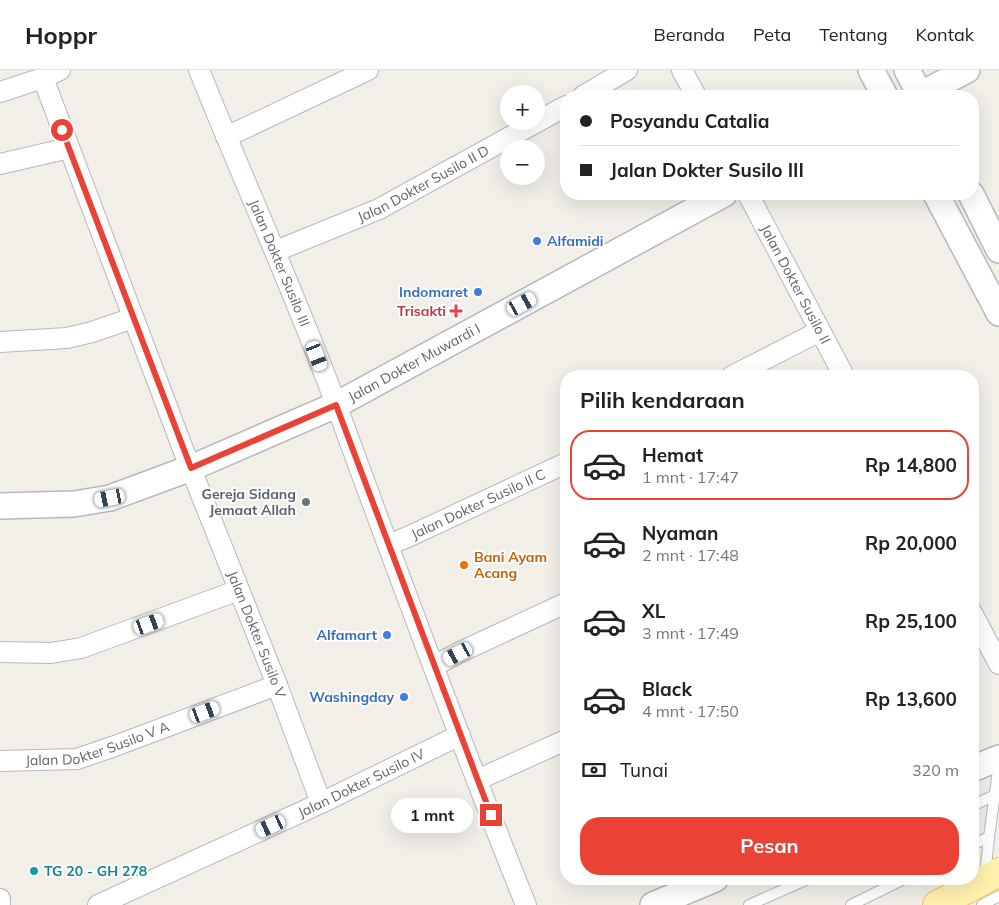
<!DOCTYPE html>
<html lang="id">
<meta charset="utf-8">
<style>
body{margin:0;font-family:Mulish,sans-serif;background:#f2f2f2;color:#222;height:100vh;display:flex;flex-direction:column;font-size:19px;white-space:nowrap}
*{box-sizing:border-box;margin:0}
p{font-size:16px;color:#767676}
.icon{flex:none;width:28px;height:28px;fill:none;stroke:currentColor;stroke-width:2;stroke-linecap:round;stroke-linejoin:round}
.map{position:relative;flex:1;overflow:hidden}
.sheet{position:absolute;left:560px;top:300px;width:419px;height:515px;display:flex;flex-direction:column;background:#fff;border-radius:20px;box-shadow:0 5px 20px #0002}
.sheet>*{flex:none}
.banner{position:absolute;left:560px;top:20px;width:419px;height:110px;border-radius:20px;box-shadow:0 5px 20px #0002;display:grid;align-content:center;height:110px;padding:0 20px;background:#fff}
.tools{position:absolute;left:500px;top:15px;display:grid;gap:10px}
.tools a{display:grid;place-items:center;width:45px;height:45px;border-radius:50%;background:#fff;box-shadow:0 5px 20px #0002;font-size:25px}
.end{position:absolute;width:22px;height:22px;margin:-11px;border:6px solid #ea4335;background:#fff;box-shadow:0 0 0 2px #fff}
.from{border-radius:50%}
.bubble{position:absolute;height:35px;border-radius:18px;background:#fff;box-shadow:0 5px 20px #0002;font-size:16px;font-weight:700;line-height:35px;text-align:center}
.car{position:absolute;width:15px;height:30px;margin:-15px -8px;border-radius:6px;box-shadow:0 0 4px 1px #0007;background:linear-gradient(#fff 24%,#345 0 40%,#fff 0 76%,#345 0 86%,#fff 0)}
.banner b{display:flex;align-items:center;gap:18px;height:48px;font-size:19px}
.banner b+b{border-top:1px solid #e0e0e0}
.banner i{width:12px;height:12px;background:#222}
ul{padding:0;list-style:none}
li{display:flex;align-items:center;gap:15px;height:70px;margin:0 10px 8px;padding:0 10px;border:2px solid transparent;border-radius:20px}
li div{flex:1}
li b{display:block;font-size:19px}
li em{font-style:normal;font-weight:700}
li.selected{border-color:#ea4335}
li>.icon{width:45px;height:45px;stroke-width:1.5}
h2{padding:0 20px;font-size:22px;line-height:60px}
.pay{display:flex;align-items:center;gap:12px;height:55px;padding:0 20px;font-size:19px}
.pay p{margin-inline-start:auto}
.cta{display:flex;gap:10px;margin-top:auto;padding:10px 20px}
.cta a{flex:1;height:58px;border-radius:20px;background:#ea4335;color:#fff;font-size:20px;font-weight:700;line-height:58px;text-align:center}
header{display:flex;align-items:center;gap:30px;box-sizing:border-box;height:70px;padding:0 25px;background:#fff;border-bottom:1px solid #e0e0e0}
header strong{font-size:24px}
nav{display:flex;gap:28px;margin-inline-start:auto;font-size:18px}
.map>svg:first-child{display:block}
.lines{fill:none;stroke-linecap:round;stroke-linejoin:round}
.service-casing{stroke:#b5b8bc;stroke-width:12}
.minor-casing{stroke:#b5b8bc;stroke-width:22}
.tertiary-casing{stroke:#b5b8bc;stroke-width:28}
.primary-casing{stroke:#f2c960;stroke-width:30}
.service{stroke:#fff;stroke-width:10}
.minor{stroke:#fff;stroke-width:20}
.tertiary{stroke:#fff;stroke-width:25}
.primary{stroke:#fff2af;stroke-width:28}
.route{stroke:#ea4335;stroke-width:6}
.shop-dot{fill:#3f7fe0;stroke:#fff;stroke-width:2}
.health-dot{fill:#e0444e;stroke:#fff;stroke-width:2}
.worship-dot{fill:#6b7280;stroke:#fff;stroke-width:2}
.food-dot{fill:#e8710a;stroke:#fff;stroke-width:2}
.culture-dot{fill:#0f9aa8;stroke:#fff;stroke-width:2}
.labels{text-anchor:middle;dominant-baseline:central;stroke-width:4;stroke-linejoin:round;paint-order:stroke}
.street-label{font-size:14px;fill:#5f6368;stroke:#fff}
.shop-label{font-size:14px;font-weight:bold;fill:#366cbe;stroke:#fff;text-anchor:end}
.health-label{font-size:14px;font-weight:bold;fill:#be3a42;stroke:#fff;text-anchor:end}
.worship-label{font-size:14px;font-weight:bold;fill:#5b616d;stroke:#fff;text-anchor:end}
.food-label{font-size:14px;font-weight:bold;fill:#c56008;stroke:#fff;text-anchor:start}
.culture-label{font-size:14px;font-weight:bold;fill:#0d838f;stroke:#fff;text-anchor:start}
</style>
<header>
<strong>Hoppr</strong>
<nav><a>Beranda</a><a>Peta</a><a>Tentang</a><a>Kontak</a></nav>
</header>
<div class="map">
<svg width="999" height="835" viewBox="0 0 999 835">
<rect width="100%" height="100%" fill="#f1efe8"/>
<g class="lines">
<defs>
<path id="service" d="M972 736 995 725
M972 775 989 767
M985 806 989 767 999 693
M749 835 808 809
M851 835 904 809
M982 835 999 826"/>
<g id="minor">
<path id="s1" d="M199 0C244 112 294 221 336 334 397 501 459 669 526 835"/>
<path d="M682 0 696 26"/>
<path id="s2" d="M43 8 183 379 277 615 321 733"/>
<path d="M0 22 43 8 60 0"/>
<path d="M583 26 627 0"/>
<path d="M226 67 368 0"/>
<path d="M0 94 69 78"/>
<path id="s3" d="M748 124 844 306"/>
<path id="s4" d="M276 181 379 139 566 36"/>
<path d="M0 272 67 268 92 262 133 248"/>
<path d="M732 306 820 261"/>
<path id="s5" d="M388 475 410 466 566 393"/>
<path d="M972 543 999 594"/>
<path d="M0 582 51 583 81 578 239 520"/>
<path d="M434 596 458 583 566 533"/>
<path id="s6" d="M0 691 77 689 115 676 277 615"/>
<path d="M477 710 566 670"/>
<path d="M0 829V835"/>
<path id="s7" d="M98 835 321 733 460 665"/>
</g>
<g id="tertiary">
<path d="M871 0 885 26"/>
<path d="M907 0 921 26"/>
<path d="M918 26 967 0"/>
<path d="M936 124 999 243"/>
<path d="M971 124 999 180"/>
<path id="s8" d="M0 436 74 434 110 428 191 398 336 335 724 124"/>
<path d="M972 699 999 688"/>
<path d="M653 835 715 809"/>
</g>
<path id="primary" d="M937 835 999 802"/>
</defs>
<use href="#service" class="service-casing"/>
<use href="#minor" class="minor-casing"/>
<use href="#tertiary" class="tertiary-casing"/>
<use href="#primary" class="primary-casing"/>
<use href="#service" class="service"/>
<use href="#minor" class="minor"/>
<use href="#tertiary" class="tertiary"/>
<use href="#primary" class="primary"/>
</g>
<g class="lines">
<path class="route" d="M62 60 191 398 336 335 491 745"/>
</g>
<g class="shop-dot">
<circle cx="537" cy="171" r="5"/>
<circle cx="478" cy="222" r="5"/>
<circle cx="387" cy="565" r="5"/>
<circle cx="404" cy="627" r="5"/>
</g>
<path class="health-dot" d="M453.5 233.5h5v5h5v5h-5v5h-5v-5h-5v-5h5z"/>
<circle class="worship-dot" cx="306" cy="432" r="5"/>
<circle class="food-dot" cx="464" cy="495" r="5"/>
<circle class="culture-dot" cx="34" cy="801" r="5"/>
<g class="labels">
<g class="street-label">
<text stroke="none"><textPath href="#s4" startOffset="162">Jalan Dokter Susilo II D</textPath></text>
<text stroke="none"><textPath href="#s1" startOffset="209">Jalan Dokter Susilo III</textPath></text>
<text stroke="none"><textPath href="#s3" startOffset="102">Jalan Dokter Susilo II</textPath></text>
<text stroke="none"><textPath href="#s8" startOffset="444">Jalan Dokter Muwardi I</textPath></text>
<text stroke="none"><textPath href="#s5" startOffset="99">Jalan Dokter Susilo II C</textPath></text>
<text stroke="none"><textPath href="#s2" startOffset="596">Jalan Dokter Susilo V</textPath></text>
<text stroke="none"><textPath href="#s6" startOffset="100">Jalan Dokter Susilo V A</textPath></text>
<text stroke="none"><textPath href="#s7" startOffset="290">Jalan Dokter Susilo IV</textPath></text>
</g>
<g class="shop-label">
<text x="547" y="171" text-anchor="start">Alfamidi</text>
<text x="468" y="222">Indomaret</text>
<text x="377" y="565">Alfamart</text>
<text x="394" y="627">Washingday</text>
</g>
<g class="health-label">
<text x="446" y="241">Trisakti</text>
</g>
<g class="worship-label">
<text x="296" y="424">Gereja Sidang<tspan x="296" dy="16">Jemaat Allah</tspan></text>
</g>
<g class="food-label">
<text x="474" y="487">Bani Ayam<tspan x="474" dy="16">Acang</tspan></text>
</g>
<g class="culture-label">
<text x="44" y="801">TG 20 - GH 278</text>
</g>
</g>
</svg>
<div class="tools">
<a>+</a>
<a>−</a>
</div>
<i class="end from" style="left:62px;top:60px"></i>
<i class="end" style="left:491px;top:745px"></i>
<div class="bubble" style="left:391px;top:728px;width:82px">1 mnt</div>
<i class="car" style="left:522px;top:234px;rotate:61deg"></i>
<i class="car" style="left:317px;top:286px;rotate:159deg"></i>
<i class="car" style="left:110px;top:428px;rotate:259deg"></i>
<i class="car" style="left:149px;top:554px;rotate:70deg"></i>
<i class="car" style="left:458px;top:584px;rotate:242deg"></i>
<i class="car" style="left:205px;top:642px;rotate:69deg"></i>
<i class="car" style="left:271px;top:756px;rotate:245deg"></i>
<div class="banner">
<b><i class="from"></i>Posyandu Catalia</b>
<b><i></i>Jalan Dokter Susilo III</b>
</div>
<section class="sheet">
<h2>Pilih kendaraan</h2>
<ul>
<li class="selected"><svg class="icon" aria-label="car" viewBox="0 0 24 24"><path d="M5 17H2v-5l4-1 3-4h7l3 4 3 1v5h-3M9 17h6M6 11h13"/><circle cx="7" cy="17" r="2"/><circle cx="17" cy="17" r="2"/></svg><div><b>Hemat</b><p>1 mnt · 17:47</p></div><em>Rp 14,800</em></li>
<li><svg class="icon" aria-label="car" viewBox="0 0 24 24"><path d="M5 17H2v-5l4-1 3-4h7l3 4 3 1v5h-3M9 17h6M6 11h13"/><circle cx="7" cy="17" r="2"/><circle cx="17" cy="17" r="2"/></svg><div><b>Nyaman</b><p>2 mnt · 17:48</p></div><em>Rp 20,000</em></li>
<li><svg class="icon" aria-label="car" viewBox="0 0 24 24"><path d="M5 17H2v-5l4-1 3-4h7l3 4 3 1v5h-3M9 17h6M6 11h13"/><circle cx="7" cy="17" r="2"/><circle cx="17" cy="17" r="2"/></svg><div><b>XL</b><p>3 mnt · 17:49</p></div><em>Rp 25,100</em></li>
<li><svg class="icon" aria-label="car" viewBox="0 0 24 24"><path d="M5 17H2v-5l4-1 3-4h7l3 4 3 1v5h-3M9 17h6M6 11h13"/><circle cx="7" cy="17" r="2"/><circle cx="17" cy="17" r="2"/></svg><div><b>Black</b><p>4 mnt · 17:50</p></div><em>Rp 13,600</em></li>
</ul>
<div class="pay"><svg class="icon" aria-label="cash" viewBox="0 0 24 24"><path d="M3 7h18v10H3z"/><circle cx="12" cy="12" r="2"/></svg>Tunai<p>320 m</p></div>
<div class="cta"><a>Pesan</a></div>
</section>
</div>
